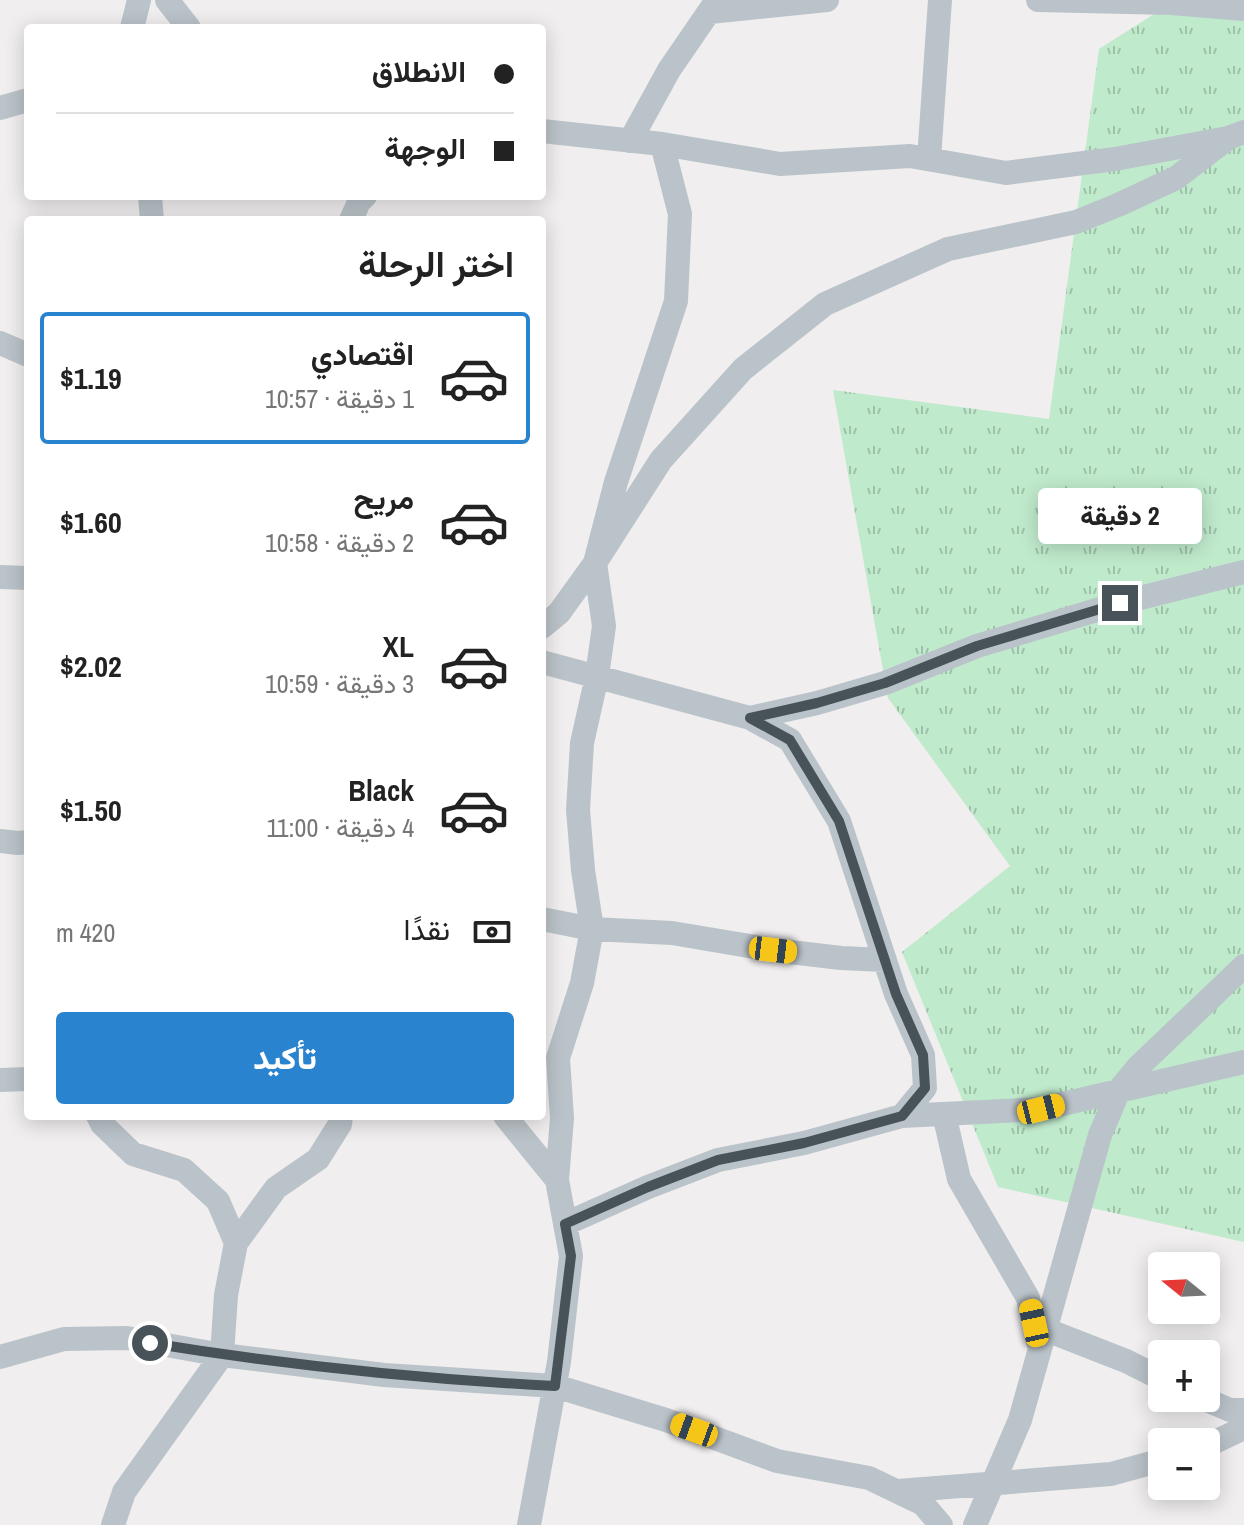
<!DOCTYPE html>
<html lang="ar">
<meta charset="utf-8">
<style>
body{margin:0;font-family:"Archivo Narrow",Vazirmatn,sans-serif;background:#f2f2f2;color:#222;direction:rtl;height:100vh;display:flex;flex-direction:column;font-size:30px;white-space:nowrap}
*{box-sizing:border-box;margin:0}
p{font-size:26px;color:#767676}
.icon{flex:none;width:44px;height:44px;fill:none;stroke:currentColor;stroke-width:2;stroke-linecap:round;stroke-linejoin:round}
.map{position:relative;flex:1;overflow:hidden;direction:ltr}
.side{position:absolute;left:24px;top:216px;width:522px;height:904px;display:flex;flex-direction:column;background:#fff;border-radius:8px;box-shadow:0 4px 20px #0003;direction:rtl}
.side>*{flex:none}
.guide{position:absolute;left:24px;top:24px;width:522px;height:176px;border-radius:8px;box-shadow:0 4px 20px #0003;direction:rtl;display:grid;align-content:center;height:176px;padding:0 32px;background:#fff}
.needle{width:52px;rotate:288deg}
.buttons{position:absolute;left:1148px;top:1252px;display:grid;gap:16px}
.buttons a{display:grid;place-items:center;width:72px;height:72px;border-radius:8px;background:#fff;box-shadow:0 4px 20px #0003;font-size:40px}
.end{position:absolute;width:36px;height:36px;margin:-18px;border:10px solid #485359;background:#fff;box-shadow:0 0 0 4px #fff}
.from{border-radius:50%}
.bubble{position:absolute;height:56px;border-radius:8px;background:#fff;box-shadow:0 4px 20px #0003;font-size:26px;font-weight:800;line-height:56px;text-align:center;direction:rtl}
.car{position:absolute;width:24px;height:48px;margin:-24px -12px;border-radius:10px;box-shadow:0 0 6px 2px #0007;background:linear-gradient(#f5c518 24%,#345 0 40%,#f5c518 0 76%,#345 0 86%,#f5c518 0)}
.guide b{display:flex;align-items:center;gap:28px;height:76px;font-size:30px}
.guide b+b{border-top:2px solid #e0e0e0}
.guide i{width:20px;height:20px;background:#222}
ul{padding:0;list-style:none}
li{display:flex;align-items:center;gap:24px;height:132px;margin:0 16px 12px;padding:0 16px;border:4px solid transparent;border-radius:8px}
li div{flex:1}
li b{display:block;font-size:30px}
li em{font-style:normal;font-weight:800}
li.on{border-color:#2a83ce}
li>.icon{width:72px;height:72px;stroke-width:1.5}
h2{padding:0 32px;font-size:36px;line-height:96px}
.pay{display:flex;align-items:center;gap:20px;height:88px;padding:0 32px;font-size:30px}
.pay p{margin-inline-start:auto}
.cta{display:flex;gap:16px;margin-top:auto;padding:16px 32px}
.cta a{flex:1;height:92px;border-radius:8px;background:#2a83ce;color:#fff;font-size:32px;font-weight:800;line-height:92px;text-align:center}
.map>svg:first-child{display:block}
.grass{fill:url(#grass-tufts)}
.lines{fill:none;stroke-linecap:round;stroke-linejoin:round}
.street{stroke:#bac3c9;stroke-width:24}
.route{stroke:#485359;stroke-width:10}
</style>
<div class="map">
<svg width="1244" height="1525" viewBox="0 0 1244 1525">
<defs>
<pattern id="grass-tufts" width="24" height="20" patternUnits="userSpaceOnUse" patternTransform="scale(2)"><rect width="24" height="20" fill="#c0eacc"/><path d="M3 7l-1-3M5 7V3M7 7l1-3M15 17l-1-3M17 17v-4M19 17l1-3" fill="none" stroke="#9ec0a9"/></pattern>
</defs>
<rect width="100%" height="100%" fill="#f0eeee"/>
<path class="grass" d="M1176 0H1244V1242L998 1187 902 952 1010 866 888 698 833 390 1049 419 1099 49Z"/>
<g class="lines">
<path class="street" d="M167 0 189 28
M1038 0 1171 3 1244 9
M710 12 827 0
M132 28 139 0
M0 108 28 100
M542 131 662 144 780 164 910 156 1006 173 1115 159 1228 138 1244 132
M630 141 669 70 717 0
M929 159 940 0
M150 196 152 220
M351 220 359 202 365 196
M0 343 28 355
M0 577 28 578
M542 627 559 613 595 563 661 460 743 369 825 304 948 249 1076 222 1118 205 1176 178 1228 138
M542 662 750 718 790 740 839 821 896 994 923 1055 925 1088 902 1116
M750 718 817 703 885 683 977 646 1120 603 1244 572
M0 841 18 843 28 842
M542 919 592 929 672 933 773 950 841 958 885 960
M0 1080 28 1079
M944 1114 959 1179 1028 1298 1038 1342
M98 1116 102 1124 133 1154 184 1170 218 1201 236 1243 226 1295 222 1355 124 1492 113 1525
M505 1116 557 1180 571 1256 559 1362 529 1525
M557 1180 562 1118 558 1058 582 983 592 929 583 870 578 810 582 743 597 676 604 626 595 563 616 482 676 301 680 214 662 144
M565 1224 648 1187 718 1160 804 1143 902 1116 1041 1109 1244 1062
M236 1243 276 1188 318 1159 340 1124 341 1116
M1044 1329 1126 1361 1162 1379
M0 1357 64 1339 127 1338 222 1355 384 1375 555 1386 666 1420 777 1461 869 1478 923 1504 941 1525
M1202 1398 1230 1410H1244
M1206 1446 1244 1428
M898 1491 1111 1474 1162 1460
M975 1525 1020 1420 1100 1135 1119 1090 1137 1068 1244 966"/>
</g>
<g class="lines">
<path class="route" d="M150 1343C285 1365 419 1379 555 1386L571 1256 565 1224 648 1187 718 1160 804 1143 902 1116 925 1088 923 1055 896 994 839 821 790 740 750 718 817 703 885 683 977 646 1120 603"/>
</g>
</svg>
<div class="buttons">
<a><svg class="needle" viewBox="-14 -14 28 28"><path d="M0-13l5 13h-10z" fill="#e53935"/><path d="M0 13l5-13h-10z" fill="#767676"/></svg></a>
<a>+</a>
<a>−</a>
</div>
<i class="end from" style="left:150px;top:1343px"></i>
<i class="end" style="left:1120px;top:603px"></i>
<div class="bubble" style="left:1038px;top:488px;width:164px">2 دقيقة</div>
<i class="car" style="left:773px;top:950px;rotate:97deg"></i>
<i class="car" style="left:1041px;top:1109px;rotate:76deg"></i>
<i class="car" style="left:1034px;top:1323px;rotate:348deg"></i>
<i class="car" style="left:694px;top:1430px;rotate:290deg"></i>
<div class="guide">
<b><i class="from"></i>الانطلاق</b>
<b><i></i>الوجهة</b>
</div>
<section class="side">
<h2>اختر الرحلة</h2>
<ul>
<li class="on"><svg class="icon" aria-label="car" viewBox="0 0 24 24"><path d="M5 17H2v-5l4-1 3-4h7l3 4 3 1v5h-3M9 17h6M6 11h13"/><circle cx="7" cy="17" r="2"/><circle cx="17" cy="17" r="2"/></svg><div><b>اقتصادي</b><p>1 دقيقة · 10:57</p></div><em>$1.19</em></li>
<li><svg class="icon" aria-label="car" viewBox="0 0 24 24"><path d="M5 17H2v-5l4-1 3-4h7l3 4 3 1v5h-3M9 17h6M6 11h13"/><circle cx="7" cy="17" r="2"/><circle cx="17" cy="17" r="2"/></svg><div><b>مريح</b><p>2 دقيقة · 10:58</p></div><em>$1.60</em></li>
<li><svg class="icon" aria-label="car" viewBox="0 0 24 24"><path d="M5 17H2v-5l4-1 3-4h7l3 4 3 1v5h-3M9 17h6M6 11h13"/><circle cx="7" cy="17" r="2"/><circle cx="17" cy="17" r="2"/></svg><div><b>XL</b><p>3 دقيقة · 10:59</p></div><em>$2.02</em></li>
<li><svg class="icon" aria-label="car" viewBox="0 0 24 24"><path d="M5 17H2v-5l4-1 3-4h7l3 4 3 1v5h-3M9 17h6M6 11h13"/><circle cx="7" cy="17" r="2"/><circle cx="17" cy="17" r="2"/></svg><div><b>Black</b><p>4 دقيقة · 11:00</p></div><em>$1.50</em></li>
</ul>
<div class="pay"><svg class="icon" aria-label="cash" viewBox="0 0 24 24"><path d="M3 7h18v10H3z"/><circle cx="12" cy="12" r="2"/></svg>نقدًا<p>420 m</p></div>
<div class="cta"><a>تأكيد</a></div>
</section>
</div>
